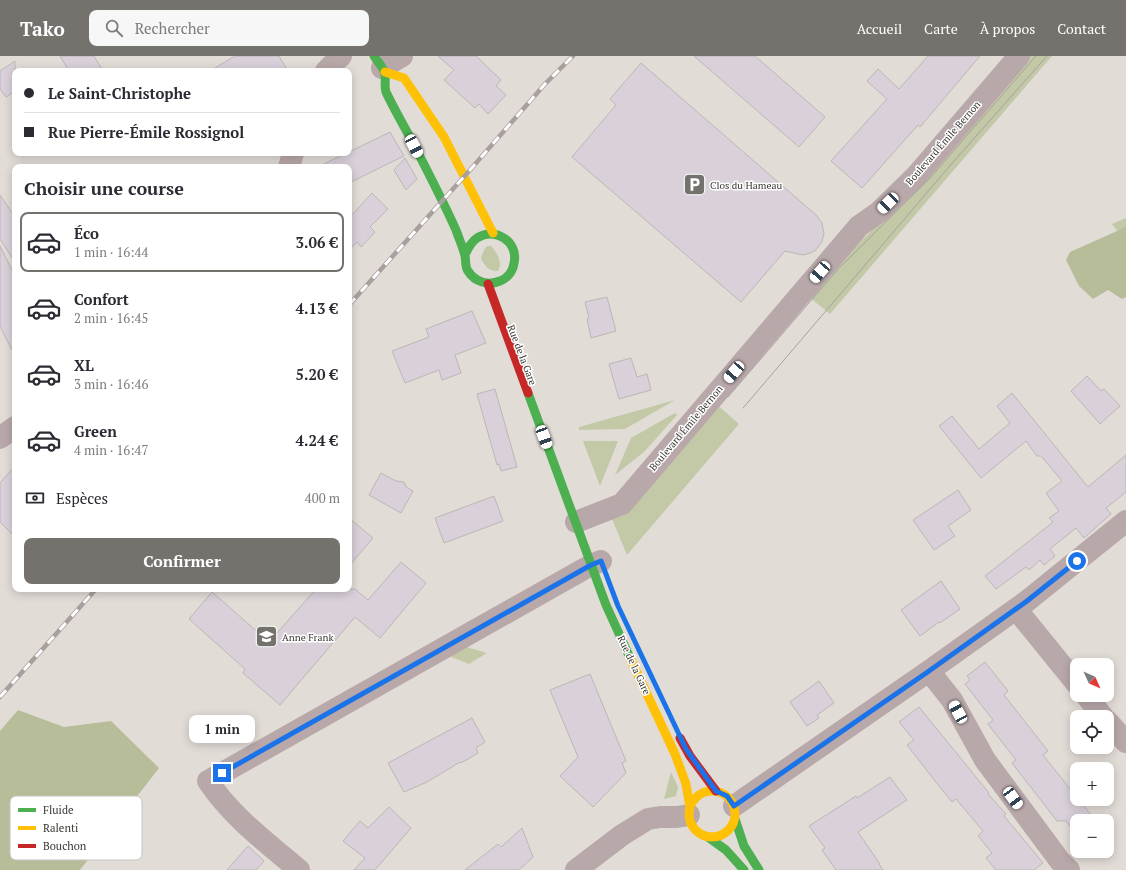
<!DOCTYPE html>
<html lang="fr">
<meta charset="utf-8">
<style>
body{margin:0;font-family:"PT Serif",serif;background:#f7f7f7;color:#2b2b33;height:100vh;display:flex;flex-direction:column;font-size:15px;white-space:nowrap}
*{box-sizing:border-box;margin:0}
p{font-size:13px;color:#7c7c81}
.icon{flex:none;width:22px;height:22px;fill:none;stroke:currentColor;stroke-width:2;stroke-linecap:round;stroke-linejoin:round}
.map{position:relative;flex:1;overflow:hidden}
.drawer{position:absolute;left:12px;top:108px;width:340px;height:428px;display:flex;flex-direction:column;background:#fff;border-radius:8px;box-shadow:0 2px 10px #0003}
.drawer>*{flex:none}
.hud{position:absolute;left:12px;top:12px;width:340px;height:88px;border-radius:8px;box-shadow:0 2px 10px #0003;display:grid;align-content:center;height:88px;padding:0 12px;background:#fff}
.needle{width:26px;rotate:135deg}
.tools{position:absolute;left:1070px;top:602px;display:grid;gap:8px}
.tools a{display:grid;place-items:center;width:44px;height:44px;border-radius:8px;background:#fff;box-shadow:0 2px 10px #0003;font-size:20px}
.end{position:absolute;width:18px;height:18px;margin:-9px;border:5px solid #1a73e8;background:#fff;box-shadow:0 0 0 2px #fff}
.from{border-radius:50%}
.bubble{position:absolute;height:28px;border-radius:8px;background:#fff;box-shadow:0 2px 10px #0003;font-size:13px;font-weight:700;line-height:28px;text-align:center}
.car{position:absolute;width:12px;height:24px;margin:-12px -6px;border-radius:5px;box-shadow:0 0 3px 1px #0007;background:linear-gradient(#fff 24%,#345 0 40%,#fff 0 76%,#345 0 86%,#fff 0)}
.hud b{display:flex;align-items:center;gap:14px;height:38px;font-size:15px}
.hud b+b{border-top:1px solid #e1e1e2}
.hud i{width:10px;height:10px;background:#2b2b33}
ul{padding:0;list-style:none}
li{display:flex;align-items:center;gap:12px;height:60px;margin:0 8px 6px;padding:0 4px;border:2px solid transparent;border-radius:8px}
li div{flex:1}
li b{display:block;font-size:15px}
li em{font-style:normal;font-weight:700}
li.current{border-color:#75716d}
li>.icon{width:36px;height:36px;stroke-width:1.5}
h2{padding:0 12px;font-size:18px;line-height:48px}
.pay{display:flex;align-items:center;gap:10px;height:44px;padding:0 12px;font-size:15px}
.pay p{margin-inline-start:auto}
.action{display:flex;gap:8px;margin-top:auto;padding:8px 12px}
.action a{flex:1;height:46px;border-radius:8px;background:#75716d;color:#fff;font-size:16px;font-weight:700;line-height:46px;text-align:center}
header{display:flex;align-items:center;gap:24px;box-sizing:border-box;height:56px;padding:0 20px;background:#75716d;color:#fff}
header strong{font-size:19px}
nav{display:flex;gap:22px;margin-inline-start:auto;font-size:14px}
.search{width:280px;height:36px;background:#f7f7f7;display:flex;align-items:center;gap:10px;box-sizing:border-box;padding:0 14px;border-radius:8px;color:#7c7c81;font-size:15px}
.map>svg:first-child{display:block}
.green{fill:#c3c9a7}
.forest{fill:#b7bd99}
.building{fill:#d9d0d9;stroke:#bab7b6}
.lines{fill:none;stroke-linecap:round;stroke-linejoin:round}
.street{stroke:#b9a8aa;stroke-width:22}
.fast{stroke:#4caf50;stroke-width:9}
.slow{stroke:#ffc107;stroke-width:9}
.jam{stroke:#c62828;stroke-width:9}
.tram{stroke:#aa9f9f;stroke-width:1}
.rail-casing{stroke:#aa9f9f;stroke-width:4.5}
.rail{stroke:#fff;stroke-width:3;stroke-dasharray:9;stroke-linecap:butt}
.route{stroke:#1a73e8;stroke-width:5}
.labels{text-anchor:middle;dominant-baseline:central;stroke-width:3;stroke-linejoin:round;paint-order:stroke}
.street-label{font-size:10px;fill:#3b3834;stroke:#fff}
.poi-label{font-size:10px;fill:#3b3834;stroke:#fff;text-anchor:start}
.key{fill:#fff;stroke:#c4c3c2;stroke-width:1}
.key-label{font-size:11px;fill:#3b3834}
</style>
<header>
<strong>Tako</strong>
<div class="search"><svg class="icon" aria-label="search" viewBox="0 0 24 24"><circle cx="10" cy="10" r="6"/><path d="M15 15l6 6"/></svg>Rechercher</div>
<nav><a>Accueil</a><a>Carte</a><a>À propos</a><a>Contact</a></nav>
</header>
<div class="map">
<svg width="1126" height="814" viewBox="0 0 1126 814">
<rect width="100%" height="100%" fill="#e2dcd7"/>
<path class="green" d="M1030 0H1052L830 258 809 241 839 206 916 132 947 97Z
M1126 162V186L1112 168Z
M487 190H491C497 197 503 206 498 215 489 216 484 209 481 202L484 194Z
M675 344 625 373 579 374V371Z
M715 347 739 368 627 499 610 458Z
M675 357 677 359 644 396 615 419 631 382Z
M583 385H618L600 430Z
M463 590 487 597 469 608 446 599Z
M671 716 678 731 676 740 664 743Z"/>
<path class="forest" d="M1126 171V241L1122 243 1108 234 1093 243 1079 230 1066 204 1070 196Z
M18 654 64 671 111 665 159 712 80 814H0V675Z"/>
<path class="building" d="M60 0H94L103 15H69Z
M235 0H279L288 15H210Z
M438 0H476L501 24 496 30 506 39 488 58 479 48 475 52 444 24 454 14Z
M694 0H755L825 61 799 91Z
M928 0H980L920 71 918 69 862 132 831 105 887 43 867 25 878 13 899 33Z
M15 5V35L6 41 0 33V15Z
M641 7 816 159 822 167 824 178 822 185 816 194 810 197 803 199 785 195 741 246 572 101 616 49 610 43Z
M390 76 404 100 349 127V111H318L346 97H349V96Z
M405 102 417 123 406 134 394 114Z
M372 137 388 153 370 171 375 176 361 191 357 186 349 194V162Z
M0 139 15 161V206L0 183Z
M0 190 15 220V300L0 270Z
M607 241 616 275 591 282 587 263 589 262 585 246Z
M472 255 486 287 455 299 461 317 442 324 439 314 405 327 392 295 429 281 426 273Z
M631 302 637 321 647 318 651 334 619 343 609 308Z
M1087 320 1101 335 1104 333 1120 350 1100 368 1071 335Z
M495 333 517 411 501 415 499 408 497 409 477 338Z
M1012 337 1088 431 1126 399V436L1106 452 1111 458 1084 482 1076 472 1050 493 1055 500 1044 509 1040 504 1029 514 1026 511 996 533 985 520 1053 466 1049 462 1059 455 1046 437 1062 425 1041 400H1037L1026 385 981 422 939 370 952 360 979 393 1010 367 997 350Z
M15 410V481L0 466V427Z
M381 417 396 425 404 426 406 431 413 435 401 457 369 439Z
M958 434 971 454 948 470 955 480 934 494 913 464Z
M494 440 503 465 444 487 435 462Z
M349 462 373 482 349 510Z
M401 506 426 527 380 582 355 561 280 649 243 617 245 613 189 563 212 536 269 586 316 533H355L368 544Z
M941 525 960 553 940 567 939 566 920 580 901 554Z
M985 606 1008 635 1004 639 1048 695 1043 699 1096 765H1077V779L1066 765H1057L1012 707 1016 704 988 668 993 664 965 628 970 624 967 620Z
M590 618 626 705 622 707 626 717 593 751 560 720 578 701 550 634Z
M819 625 834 647 817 659 819 662 807 670 790 646Z
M919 651 989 737 988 738 1006 758 1004 760 1043 807 1034 814H996L986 802 992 797 978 780 983 775 956 743 952 746 939 730 907 689 914 684 899 666Z
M472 662 485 686 476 692 478 697 461 707 460 706 427 726 404 736 388 707Z
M890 721 907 744 858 776 880 808H879L883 814H836L822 794 825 792 809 770 856 740 857 742Z
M389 751 411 772 375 814H354L365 802 343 785 360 765 368 772Z
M522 772 533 801 519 814H465L498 788 501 791Z
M248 790 264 805 256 814H227Z"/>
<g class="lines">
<path class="street" d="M382 12 402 0
M326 15 341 0
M289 111 293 97
M0 382 15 371
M576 466 622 448 859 170 879 156 916 120 1019 0
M1016 553 1077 628
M929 615 952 644 985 704 1060 805 1069 814
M1086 639 1103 661
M1107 665 1126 686
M734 750 929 615 1027 545 1126 465
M299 814C266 786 232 761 208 725L591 509 601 505
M576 814 622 779 648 763 660 761H677L689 759"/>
<path class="fast" d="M374 0C377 5 384 12 385 18 386 24 384 30 386 36 394 53 404 70 413 87 428 116 443 145 456 174 459 183 463 191 465 200 466 205 465 211 468 215 475 226 488 230 500 225 508 222 513 215 514 207 519 186 495 170 477 182 471 186 468 192 465 199
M528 337 606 549 631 604
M735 763 744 790 759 814
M708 781 726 794 744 814"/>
<path class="slow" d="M385 16 404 22 444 81 493 177
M631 604 675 698 686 728 690 752
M689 758a23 23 0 1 1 46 0a23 23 0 1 1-46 0Z"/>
<path class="jam" d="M488 228 528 337
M680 682 690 700 716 735"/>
<path class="tram" d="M728 341 839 212 930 122 1036 0
M743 352 954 105 1047 0"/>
<defs>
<path id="rail" d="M349 249 470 114 545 28 573 0
M0 641 96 533"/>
</defs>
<use href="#rail" class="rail-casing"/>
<use href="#rail" class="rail"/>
</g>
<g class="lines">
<path class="route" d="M222 717 591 509 601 505 618 550 686 693 716 735 727 740 734 750 929 615 1027 545 1077 505"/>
</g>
<defs>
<symbol id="parking-square" viewBox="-11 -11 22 22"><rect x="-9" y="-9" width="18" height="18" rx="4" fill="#75716d" stroke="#fff"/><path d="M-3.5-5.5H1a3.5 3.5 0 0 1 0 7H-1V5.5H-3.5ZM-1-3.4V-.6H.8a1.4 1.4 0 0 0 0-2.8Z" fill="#fff"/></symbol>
<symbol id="school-square" viewBox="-11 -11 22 22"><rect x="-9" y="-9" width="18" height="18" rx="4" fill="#75716d" stroke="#fff"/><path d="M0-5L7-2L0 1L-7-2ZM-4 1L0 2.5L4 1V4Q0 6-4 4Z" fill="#fff"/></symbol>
</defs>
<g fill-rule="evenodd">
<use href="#parking-square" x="682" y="116" width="25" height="25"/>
<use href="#school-square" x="254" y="568" width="25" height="25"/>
</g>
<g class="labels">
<g class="street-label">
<text transform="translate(943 87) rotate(-49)">Boulevard Émile Bernon</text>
<text transform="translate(522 299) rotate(69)">Rue de la Gare</text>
<text transform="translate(686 372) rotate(-50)">Boulevard Émile Bernon</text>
<text transform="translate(634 609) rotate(65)">Rue de la Gare</text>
</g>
<g class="poi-label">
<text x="710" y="129">Clos du Hameau</text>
<text x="282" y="581">Anne Frank</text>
</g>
</g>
<rect x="10" y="740" width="132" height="64" rx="6" class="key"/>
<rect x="18" y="752" width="18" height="4" fill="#4caf50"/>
<rect x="18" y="770" width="18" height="4" fill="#ffc107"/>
<rect x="18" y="788" width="18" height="4" fill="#c62828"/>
<g class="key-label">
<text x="43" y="758">Fluide</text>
<text x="43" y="776">Ralenti</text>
<text x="43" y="794">Bouchon</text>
</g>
</svg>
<div class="tools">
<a><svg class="needle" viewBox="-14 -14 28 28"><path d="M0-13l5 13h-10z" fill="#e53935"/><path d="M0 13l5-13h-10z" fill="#7c7c81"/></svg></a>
<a><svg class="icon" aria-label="locate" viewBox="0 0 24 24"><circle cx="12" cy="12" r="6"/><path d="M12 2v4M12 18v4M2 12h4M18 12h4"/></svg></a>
<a>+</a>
<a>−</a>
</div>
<i class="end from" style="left:1077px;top:505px"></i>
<i class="end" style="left:222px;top:717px"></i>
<div class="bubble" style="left:189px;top:659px;width:66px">1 min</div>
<i class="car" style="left:414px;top:90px;rotate:153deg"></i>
<i class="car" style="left:888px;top:147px;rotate:226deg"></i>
<i class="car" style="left:820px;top:216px;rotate:221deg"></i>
<i class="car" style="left:734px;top:316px;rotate:221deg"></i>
<i class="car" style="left:544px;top:381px;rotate:160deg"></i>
<i class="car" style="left:958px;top:656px;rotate:331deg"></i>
<i class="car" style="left:1013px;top:742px;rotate:144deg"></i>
<div class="hud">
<b><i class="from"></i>Le Saint-Christophe</b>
<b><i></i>Rue Pierre-Émile Rossignol</b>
</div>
<section class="drawer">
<h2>Choisir une course</h2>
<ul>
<li class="current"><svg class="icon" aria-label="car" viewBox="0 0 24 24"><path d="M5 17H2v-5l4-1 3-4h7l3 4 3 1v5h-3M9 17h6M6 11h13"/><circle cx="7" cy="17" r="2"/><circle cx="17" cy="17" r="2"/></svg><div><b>Éco</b><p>1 min · 16:44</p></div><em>3.06 €</em></li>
<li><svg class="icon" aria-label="car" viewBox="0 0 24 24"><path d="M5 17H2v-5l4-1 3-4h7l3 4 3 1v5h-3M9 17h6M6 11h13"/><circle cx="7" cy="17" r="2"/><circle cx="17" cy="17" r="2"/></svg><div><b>Confort</b><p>2 min · 16:45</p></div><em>4.13 €</em></li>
<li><svg class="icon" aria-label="car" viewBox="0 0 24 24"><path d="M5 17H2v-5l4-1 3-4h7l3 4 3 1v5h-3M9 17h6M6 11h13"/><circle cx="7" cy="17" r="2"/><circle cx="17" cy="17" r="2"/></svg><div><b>XL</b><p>3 min · 16:46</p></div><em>5.20 €</em></li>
<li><svg class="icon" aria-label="car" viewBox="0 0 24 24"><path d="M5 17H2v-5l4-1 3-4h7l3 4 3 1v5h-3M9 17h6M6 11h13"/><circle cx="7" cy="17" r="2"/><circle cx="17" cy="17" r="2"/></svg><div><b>Green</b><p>4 min · 16:47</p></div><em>4.24 €</em></li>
</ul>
<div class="pay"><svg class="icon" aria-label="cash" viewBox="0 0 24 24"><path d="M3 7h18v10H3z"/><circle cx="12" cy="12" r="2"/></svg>Espèces<p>400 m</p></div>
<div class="action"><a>Confirmer</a></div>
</section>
</div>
